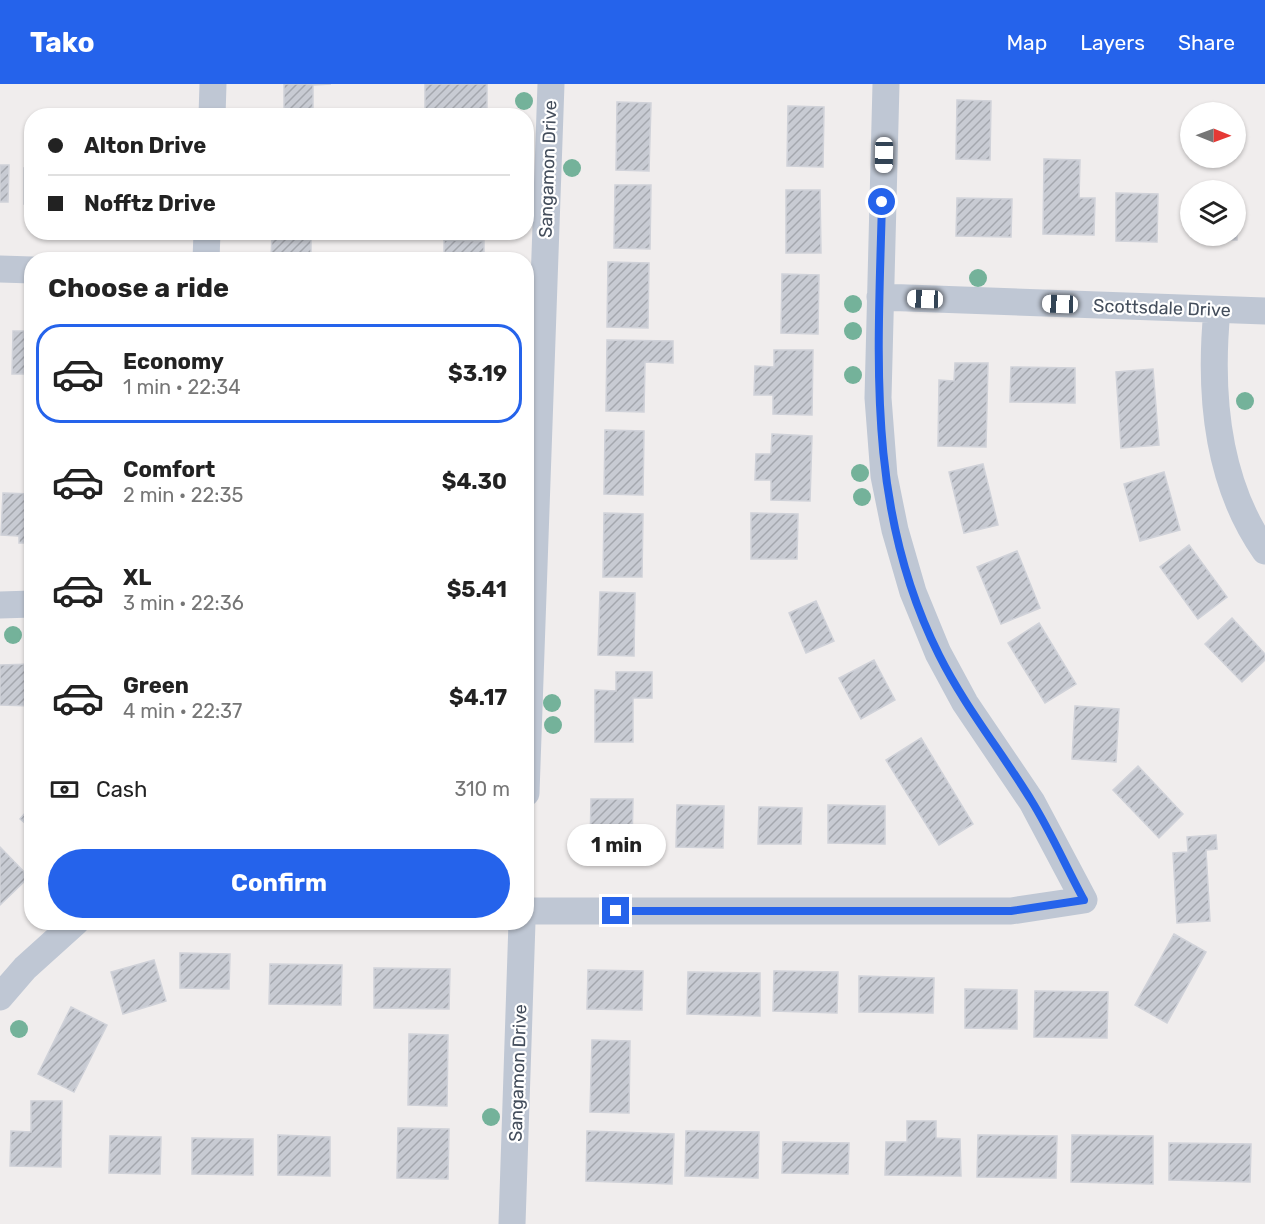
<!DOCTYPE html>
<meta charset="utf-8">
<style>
body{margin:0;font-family:Rubik,sans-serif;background:#f6f6f6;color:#222;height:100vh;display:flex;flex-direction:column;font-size:22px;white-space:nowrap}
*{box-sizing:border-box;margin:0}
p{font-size:20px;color:#767676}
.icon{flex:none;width:33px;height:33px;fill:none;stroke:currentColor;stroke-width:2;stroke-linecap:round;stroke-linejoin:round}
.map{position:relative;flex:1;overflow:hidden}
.panel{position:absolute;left:24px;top:168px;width:510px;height:678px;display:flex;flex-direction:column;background:#fff;border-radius:24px;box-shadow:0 2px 4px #0004}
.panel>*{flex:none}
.banner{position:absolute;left:24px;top:24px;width:510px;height:132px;border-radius:24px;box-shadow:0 2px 4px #0004;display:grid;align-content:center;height:132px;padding:0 24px;background:#fff}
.needle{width:39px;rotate:91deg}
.buttons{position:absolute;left:1180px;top:18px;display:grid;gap:12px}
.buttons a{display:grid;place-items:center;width:66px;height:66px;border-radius:50%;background:#fff;box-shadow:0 2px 4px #0004;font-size:30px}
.end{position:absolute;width:27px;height:27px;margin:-14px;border:8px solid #2563eb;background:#fff;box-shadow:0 0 0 3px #fff}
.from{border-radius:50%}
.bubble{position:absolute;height:42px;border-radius:21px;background:#fff;box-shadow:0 2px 4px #0004;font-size:20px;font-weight:700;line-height:42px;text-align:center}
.car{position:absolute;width:18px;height:36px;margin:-18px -9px;border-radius:8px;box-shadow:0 0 4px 2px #0007;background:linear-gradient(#fff 24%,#345 0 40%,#fff 0 76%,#345 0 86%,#fff 0)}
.banner b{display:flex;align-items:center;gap:21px;height:57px;font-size:22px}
.banner b+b{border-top:2px solid #e0e0e0}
.banner i{width:15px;height:15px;background:#222}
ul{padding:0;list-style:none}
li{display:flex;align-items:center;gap:18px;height:99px;margin:0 12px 9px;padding:0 12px;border:3px solid transparent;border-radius:24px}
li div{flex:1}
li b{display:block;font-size:22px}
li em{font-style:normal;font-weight:700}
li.current{border-color:#2563eb}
li>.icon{width:54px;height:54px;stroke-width:1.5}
h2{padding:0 24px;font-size:27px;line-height:72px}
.pay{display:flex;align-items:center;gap:15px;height:66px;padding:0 24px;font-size:22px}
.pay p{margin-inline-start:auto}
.primary-button{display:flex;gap:12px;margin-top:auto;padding:12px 24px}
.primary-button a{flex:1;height:69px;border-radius:36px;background:#2563eb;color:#fff;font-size:24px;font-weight:700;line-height:69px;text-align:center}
header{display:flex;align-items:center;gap:36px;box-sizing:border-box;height:84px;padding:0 30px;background:#2563eb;color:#fff}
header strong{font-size:28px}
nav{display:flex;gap:33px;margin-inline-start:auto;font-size:21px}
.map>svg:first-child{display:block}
.building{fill:url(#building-hatch);stroke:#d0d2d9;stroke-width:1.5}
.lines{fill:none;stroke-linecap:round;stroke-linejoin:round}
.street{stroke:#bfc7d4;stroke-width:27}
.tree{fill:#74b29a}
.route{stroke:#2563eb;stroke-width:8}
.labels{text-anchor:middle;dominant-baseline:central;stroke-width:4.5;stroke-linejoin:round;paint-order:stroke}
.street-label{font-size:18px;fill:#444e5c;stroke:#fff}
</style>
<header>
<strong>Tako</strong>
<nav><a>Map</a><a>Layers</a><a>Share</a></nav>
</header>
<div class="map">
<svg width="1265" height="1140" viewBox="0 0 1265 1140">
<defs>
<pattern id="building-hatch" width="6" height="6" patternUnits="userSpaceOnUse" patternTransform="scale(1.5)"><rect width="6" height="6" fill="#c8cbd3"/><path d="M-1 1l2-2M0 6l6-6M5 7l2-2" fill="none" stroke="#a4a7ae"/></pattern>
</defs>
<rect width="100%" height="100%" fill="#f0eded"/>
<path class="building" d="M284 0H331L313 1V32H284Z
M425 0H487V30L425 29Z
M957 16 991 17 990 76 956 75Z
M617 18 651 19 649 87 616 86Z
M788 22 824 23 823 83 787 82Z
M1044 75 1080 76 1079 114H1095L1094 151 1043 150Z
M0 81H9L8 118H0Z
M24 84H32V120H24Z
M615 101H651L650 165 614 164Z
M786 106H820L821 169H786Z
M1116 109 1158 110 1157 158 1116 157Z
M957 114 1012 115 1011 153 956 152Z
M1236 119 1237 156 1197 155V152H1236Z
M272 148H311V176H271Z
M444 156 484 157V176H444Z
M608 178 649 179 648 244 607 243Z
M782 190 819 191 818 250 781 249Z
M13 247H32V290H12Z
M607 256 673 257V279L645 278 644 328 606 327Z
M774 266H813L812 331 773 330V311H754L755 282 774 283Z
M955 279H988L986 363 938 362 939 296 954 297Z
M1011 283 1075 284V319L1010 318Z
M1153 285 1159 361 1121 364 1116 288Z
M605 346 644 347 643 411 604 410Z
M772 350 812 352 810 417 771 416V396H755L756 370H771Z
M983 380 998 441 964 449 949 388Z
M1164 388 1180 446 1140 457 1124 400Z
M3 409 32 410V459H19V452L1 451Z
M604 429 643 430 642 493H603Z
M751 429 798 430 797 475H751Z
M1189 461 1227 513 1198 535 1160 483Z
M1017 467 1040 524 1001 540 977 483Z
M600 508 635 509 634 572 598 571Z
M816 517 834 557 806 569 789 529Z
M1232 534 1265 570V576L1242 598 1205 560Z
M1039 539 1076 600 1045 619 1008 559Z
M874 576 895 616 861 635 839 594Z
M32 580V622L0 621V581Z
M616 588H652V614H633V658H595V606L616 607Z
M1075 622 1119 625 1116 678 1072 675Z
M921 654 973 740 939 761 886 676Z
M1138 682 1183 730 1159 754 1113 706Z
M591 715H633L632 761 590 760Z
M32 721V745L20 735Z
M677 721 724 722 723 764 676 763Z
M828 721 885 722V760L828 759Z
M759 723 802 724 801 760H758Z
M1216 751 1217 765 1206 766 1210 837 1177 839 1173 769 1188 768 1187 753Z
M0 763 29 793 0 821Z
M1174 850 1206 868 1167 939 1135 921Z
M180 869 230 870 229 905 180 904Z
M154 876 166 917 123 930 111 888Z
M270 880 342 881 341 921 269 920Z
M374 884 450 885 449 925 374 924Z
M588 886 643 887 642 926 587 925Z
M774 887 838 888 837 929 773 927Z
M688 888 760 889V932L687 930Z
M859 892 934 894 933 929 859 928Z
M965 905 1017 906V945L965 944Z
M1035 907 1108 908 1107 954 1034 953Z
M71 923 107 941 74 1008 38 990Z
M409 950 448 951 447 1022 408 1021Z
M592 956 630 957 629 1029 590 1028Z
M31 1017H62L61 1083 10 1082 11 1047 31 1048Z
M907 1037H936V1054L960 1055 961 1092 885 1091 886 1058H907Z
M398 1044 449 1045 448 1095 397 1094Z
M587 1047 674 1050 672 1100 586 1097Z
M686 1047 759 1048 758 1094 685 1092Z
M278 1051 330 1053V1092L278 1091Z
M978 1051 1057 1052 1056 1094 977 1093Z
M1072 1051 1153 1052V1100L1071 1098Z
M110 1052 161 1053 160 1090 109 1089Z
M192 1054 253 1055V1091L192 1090Z
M783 1058 849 1059 848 1090 782 1089Z
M1169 1059 1251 1060 1250 1098 1169 1096Z"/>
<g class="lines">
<path class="street" d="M212 32 213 0
M206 176 207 148
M0 185 32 186
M880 213 1265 227
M1217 226C1209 309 1216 397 1265 467
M0 521 32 520
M526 709 551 0
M526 827H1011L1084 816 1032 718 965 619 938 569 913 508 895 446 884 392 878 314 886 0
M0 913 25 884 76 838
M512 1140 522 838"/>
</g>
<g class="tree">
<circle cx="524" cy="17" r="9"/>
<circle cx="572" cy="84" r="9"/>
<circle cx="978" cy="194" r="9"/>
<circle cx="853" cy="220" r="9"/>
<circle cx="853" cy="247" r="9"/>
<circle cx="853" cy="291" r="9"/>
<circle cx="1245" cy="317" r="9"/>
<circle cx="860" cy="389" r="9"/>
<circle cx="862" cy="413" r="9"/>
<circle cx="13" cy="551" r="9"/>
<circle cx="552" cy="619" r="9"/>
<circle cx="553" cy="641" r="9"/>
<circle cx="19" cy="945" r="9"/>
<circle cx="491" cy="1033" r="9"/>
</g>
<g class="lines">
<path class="route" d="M616 827H1011L1084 816C1066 783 1051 748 1031 716 1001 667 965 623 939 571 866 426 878 275 882 118"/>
</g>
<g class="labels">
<g class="street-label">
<text transform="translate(548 85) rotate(-88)">Sangamon Drive</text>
<text transform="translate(1162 224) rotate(2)">Scottsdale Drive</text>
<text transform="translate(518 989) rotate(-88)">Sangamon Drive</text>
</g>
</g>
</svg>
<div class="buttons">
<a><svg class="needle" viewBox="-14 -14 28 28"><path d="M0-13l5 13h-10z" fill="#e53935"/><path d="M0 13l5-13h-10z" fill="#767676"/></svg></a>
<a><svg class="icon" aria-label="layers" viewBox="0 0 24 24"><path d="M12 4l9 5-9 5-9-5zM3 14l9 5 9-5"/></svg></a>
</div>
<i class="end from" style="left:882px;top:118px"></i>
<i class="end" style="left:616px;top:827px"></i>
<div class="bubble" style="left:567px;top:740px;width:99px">1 min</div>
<i class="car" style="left:884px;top:71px;rotate:181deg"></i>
<i class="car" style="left:925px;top:215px;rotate:272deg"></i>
<i class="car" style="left:1060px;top:220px;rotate:272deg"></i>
<div class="banner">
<b><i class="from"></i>Alton Drive</b>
<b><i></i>Nofftz Drive</b>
</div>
<section class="panel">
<h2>Choose a ride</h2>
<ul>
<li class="current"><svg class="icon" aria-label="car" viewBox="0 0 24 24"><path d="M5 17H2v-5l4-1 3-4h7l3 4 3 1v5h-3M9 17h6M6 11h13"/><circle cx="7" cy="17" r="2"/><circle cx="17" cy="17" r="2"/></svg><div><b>Economy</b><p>1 min · 22:34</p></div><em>$3.19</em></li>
<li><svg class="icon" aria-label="car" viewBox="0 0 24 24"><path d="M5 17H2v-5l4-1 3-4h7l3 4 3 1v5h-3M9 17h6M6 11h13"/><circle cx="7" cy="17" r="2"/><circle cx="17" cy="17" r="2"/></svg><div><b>Comfort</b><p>2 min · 22:35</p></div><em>$4.30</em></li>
<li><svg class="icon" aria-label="car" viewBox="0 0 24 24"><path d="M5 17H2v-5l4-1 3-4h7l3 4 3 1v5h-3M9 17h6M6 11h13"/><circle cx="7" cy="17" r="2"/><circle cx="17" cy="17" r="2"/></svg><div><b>XL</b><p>3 min · 22:36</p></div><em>$5.41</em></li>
<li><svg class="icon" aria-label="car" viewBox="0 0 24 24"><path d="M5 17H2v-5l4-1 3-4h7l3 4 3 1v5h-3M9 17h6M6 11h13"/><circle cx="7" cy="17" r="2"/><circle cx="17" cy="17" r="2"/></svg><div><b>Green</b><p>4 min · 22:37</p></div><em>$4.17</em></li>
</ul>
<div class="pay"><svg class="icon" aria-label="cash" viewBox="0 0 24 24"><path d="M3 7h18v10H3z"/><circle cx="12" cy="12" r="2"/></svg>Cash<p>310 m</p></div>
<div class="primary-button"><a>Confirm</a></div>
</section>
</div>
